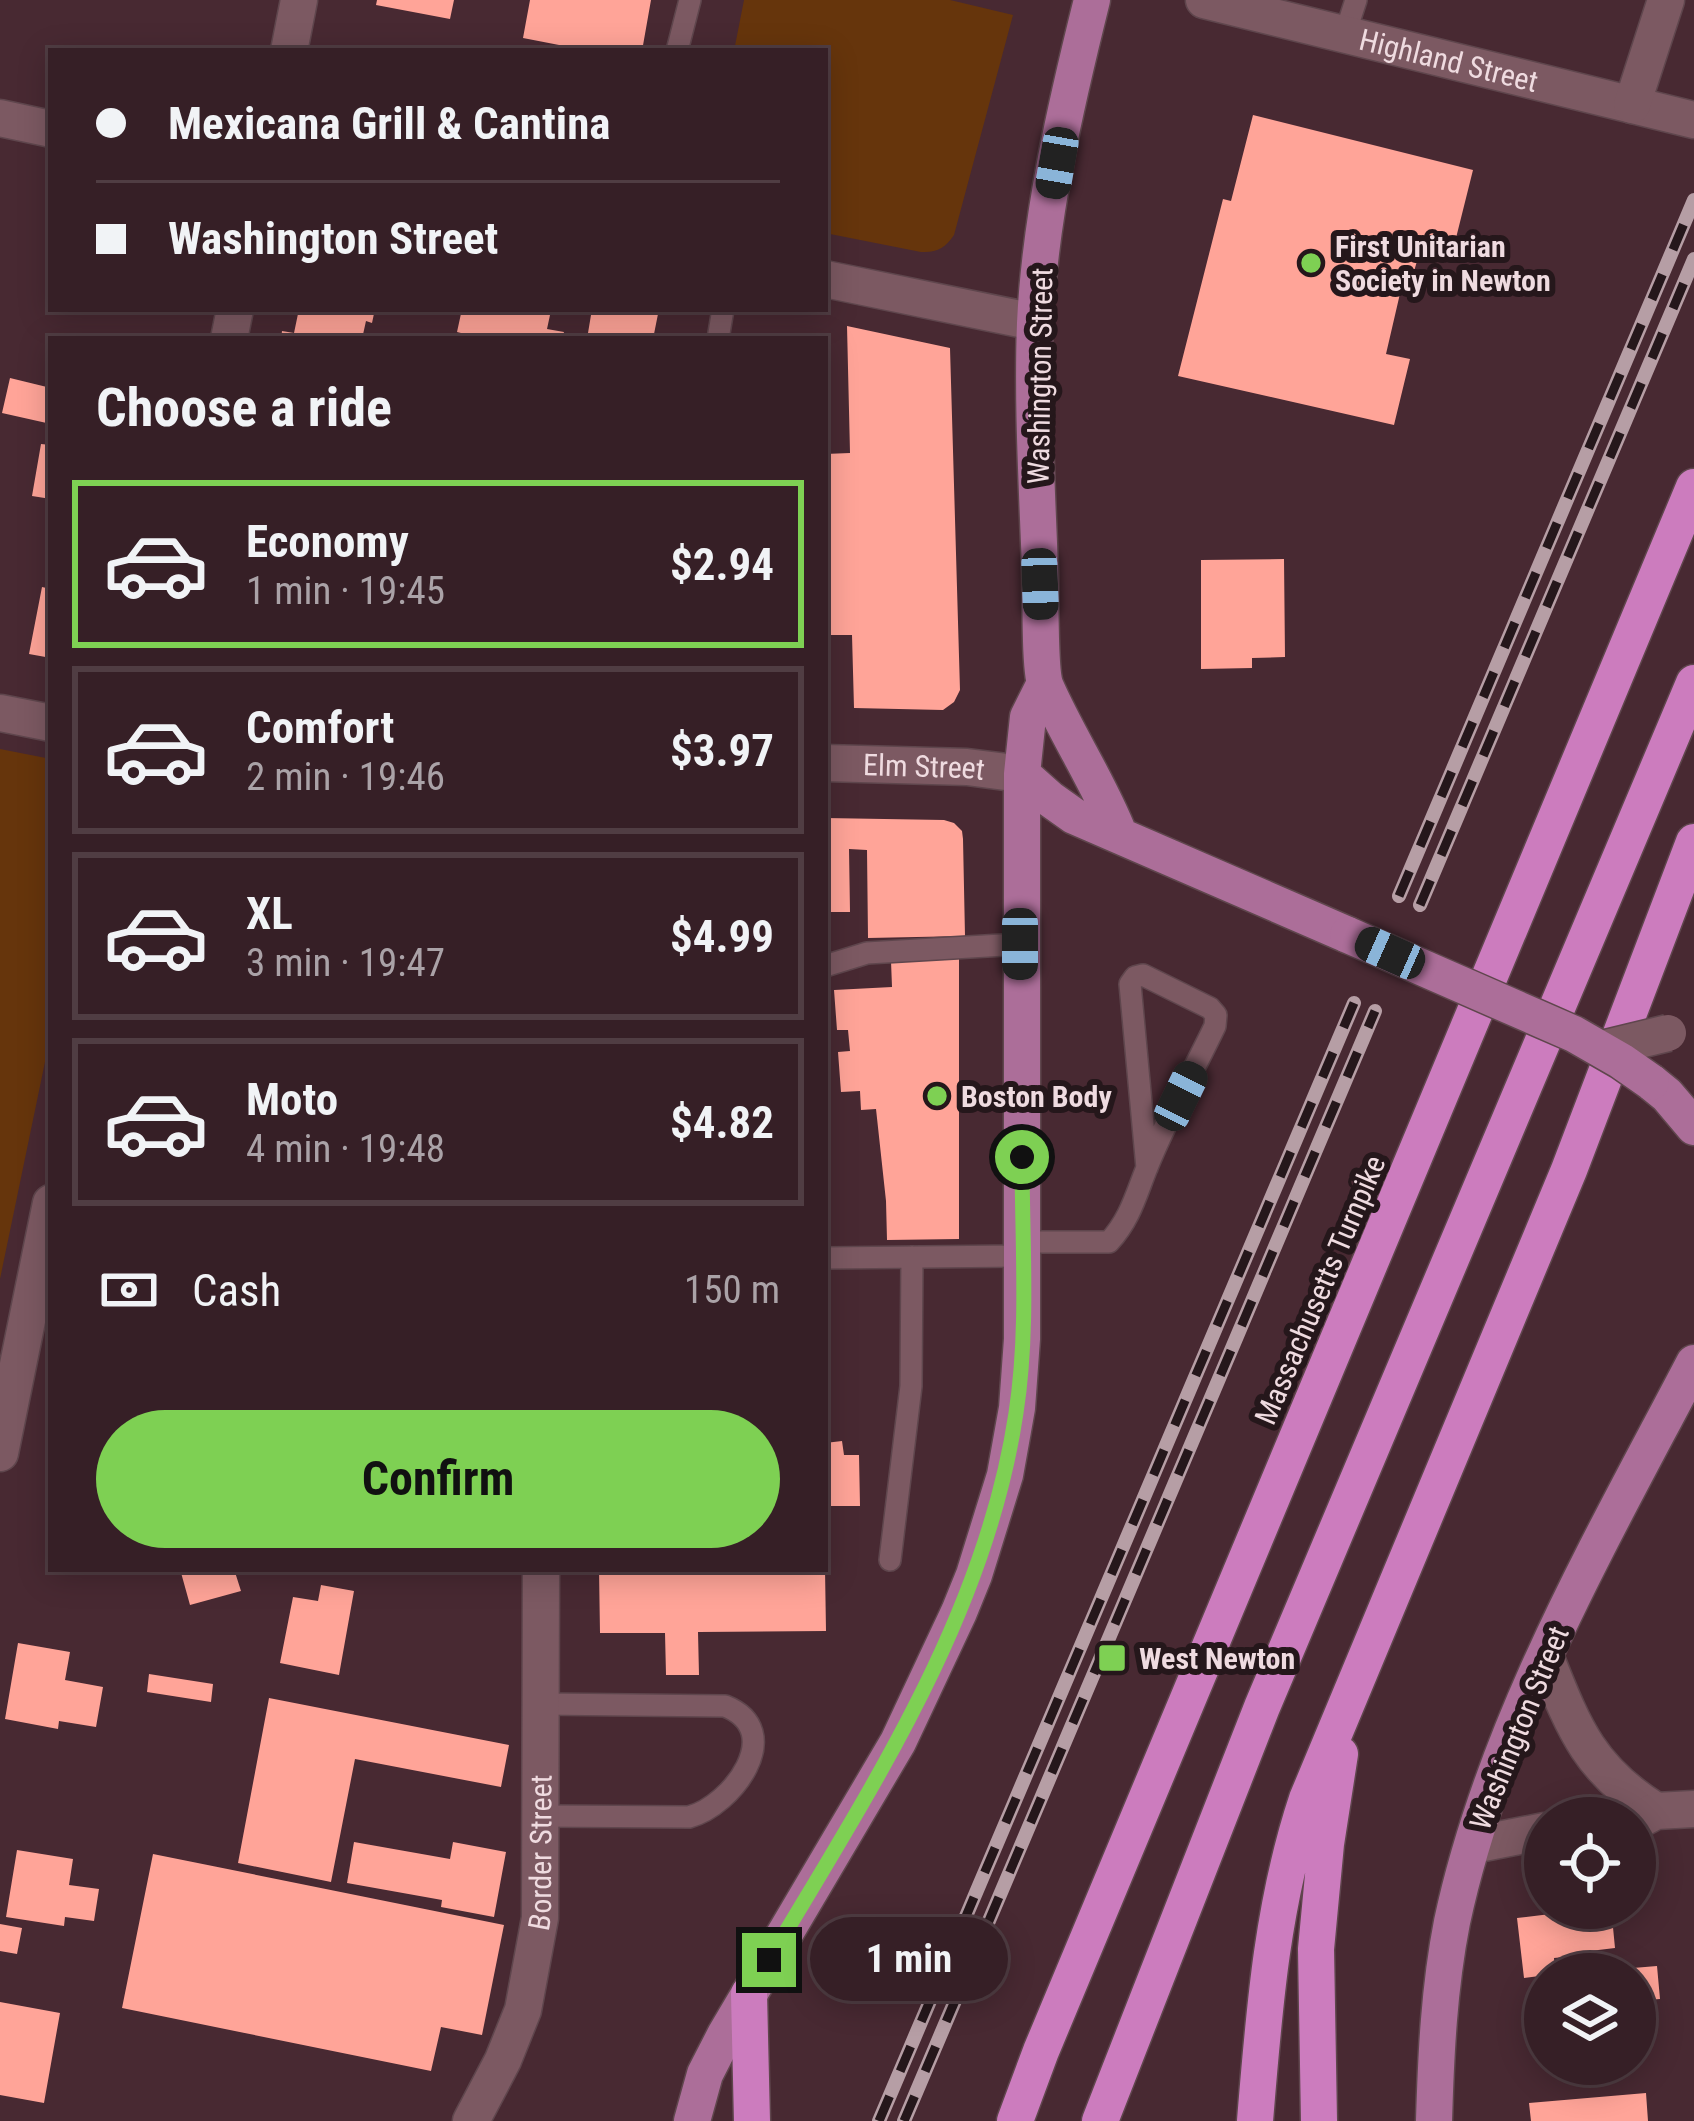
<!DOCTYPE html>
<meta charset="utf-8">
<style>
body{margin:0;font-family:"Roboto Condensed",sans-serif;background:#3d272e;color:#f1f3f6;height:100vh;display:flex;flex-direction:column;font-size:45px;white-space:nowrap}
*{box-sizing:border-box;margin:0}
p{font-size:39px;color:#aaa2a7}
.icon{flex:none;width:66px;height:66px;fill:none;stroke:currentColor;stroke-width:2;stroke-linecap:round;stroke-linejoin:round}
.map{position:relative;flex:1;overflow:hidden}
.drawer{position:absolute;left:48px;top:336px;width:780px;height:1236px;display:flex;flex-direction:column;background:#361f26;border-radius:0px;box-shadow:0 6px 30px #0003,0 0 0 3px #503d43}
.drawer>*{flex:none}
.banner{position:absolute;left:48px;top:48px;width:780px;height:264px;border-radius:0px;box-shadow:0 6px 30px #0003,0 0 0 3px #503d43;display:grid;align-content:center;height:264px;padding:0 48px;background:#361f26}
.buttons{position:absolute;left:1524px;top:1797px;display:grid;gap:24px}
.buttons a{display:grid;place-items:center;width:132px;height:132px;border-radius:50%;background:#361f26;box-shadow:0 6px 30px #0003,0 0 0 3px #503d43;font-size:60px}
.end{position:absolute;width:54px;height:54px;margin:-27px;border:15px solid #7ed053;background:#111;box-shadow:0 0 0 6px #111}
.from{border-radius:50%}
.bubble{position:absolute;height:84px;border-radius:42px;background:#361f26;box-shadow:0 6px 30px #0003,0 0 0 3px #503d43;font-size:39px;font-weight:700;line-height:84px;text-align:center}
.car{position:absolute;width:36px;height:72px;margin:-36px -18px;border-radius:15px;box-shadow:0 0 9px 3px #0007;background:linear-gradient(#222 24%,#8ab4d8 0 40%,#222 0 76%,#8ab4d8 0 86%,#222 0)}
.banner b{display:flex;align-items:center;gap:42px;height:114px;font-size:45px}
.banner b+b{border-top:3px solid #503d43}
.banner i{width:30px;height:30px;background:#f1f3f6}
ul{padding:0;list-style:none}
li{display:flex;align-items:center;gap:36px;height:168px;margin:0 24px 18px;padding:0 24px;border:6px solid #503d43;border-radius:0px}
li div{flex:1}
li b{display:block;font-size:45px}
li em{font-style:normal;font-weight:700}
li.on{border-color:#7ed053}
li>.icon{width:108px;height:108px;stroke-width:1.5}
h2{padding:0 48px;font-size:54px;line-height:144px}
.pay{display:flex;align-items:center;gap:30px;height:132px;padding:0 48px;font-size:45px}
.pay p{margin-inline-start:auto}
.action{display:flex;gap:24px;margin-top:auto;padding:24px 48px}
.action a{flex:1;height:138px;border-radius:72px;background:#7ed053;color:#111;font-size:48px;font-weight:700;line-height:138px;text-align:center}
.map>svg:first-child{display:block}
.green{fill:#66350c}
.building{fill:#ffa498}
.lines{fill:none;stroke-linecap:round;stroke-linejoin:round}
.lane-casing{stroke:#5f464d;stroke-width:24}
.street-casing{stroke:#5f464d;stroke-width:39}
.secondary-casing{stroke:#5f464d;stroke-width:39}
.primary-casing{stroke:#5f464d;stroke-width:39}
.highway-casing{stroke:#5f464d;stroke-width:39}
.lane{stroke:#7c5962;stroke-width:21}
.street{stroke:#7c5962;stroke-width:36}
.secondary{stroke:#7c5962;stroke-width:36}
.primary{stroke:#ac6e99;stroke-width:36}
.highway{stroke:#cc7cbe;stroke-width:36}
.rail-casing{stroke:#b69ea5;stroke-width:14}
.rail{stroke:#25171b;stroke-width:9;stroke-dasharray:27;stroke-linecap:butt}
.street-bridge-casing{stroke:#5f464d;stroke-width:39;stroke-linecap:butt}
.primary-bridge-casing{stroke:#5f464d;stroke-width:39;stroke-linecap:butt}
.street-bridge{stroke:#7c5962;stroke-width:36}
.primary-bridge{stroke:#ac6e99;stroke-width:36}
.route{stroke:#7ed053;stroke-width:15}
.poi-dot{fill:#7ed053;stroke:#25171b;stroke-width:4.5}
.labels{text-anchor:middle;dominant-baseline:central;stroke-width:12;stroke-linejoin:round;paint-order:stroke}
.street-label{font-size:30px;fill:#efdbe0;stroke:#25171b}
.poi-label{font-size:30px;font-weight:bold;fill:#efdbe0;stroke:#25171b;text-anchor:start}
</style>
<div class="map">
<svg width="1694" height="2121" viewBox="0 0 1694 2121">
<rect width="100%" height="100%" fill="#482932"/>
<path class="green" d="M744 0H950L1013 15 954 235C945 248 937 253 921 252L825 233V51H734Z
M0 749 51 759V1033L0 1279Z"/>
<path class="building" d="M377 0H454L450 19 376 5Z
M530 0H651L642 51H590L523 38Z
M1253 115 1473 170 1452 254 1421 247 1413 275 1405 272 1386 354 1410 359 1394 425 1178 376 1223 199 1231 201Z
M299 309H375L372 323 366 321 362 339H281L282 331 294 333Z
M462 309H532L550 315 547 329 564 332 562 339H468L469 335 457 332Z
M592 309H659L653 339H587Z
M847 326 950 348 960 690 954 702 943 710 854 708 852 635H825V454L850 453Z
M10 378 51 388V424L2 413Z
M41 444 51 445V499L32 496Z
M1284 559 1285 657 1252 658V668L1201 669V560Z
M42 587 51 589V658L29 654Z
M825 818 944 820 954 823 962 831 963 839 965 936 868 938 867 850 849 849 850 912H825Z
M959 959V1239L887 1240 886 1201 876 1109 861 1110 860 1091 841 1092 838 1052 850 1051 848 1030H837L834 990 892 987 891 961Z
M842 1441 844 1455H859L860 1506H825V1443Z
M180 1569H234L241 1591 190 1605Z
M599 1569H825L826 1631 698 1632 699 1675H666L665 1633H600Z
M321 1585 354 1591 339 1675 280 1663 293 1597 318 1601Z
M18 1643 70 1652 65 1680 103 1687 96 1727 59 1721 58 1729 5 1719Z
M149 1674 213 1684 211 1702 147 1692Z
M269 1698 509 1745 501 1787 355 1759 331 1882 238 1863Z
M354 1842 450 1859 453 1842 506 1852 494 1917 441 1907 442 1900 347 1883Z
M17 1850 73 1859 69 1885 99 1889 94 1921 65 1917 64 1926 6 1917Z
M153 1854 504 1925 482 2035 441 2027 431 2071 122 2008Z
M1583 1910 1585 1920 1612 1917 1615 1948 1590 1951 1592 1962 1565 1965 1564 1957 1554 1958 1555 1974 1524 1978 1517 1918Z
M0 1924 22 1928 17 1954 0 1951Z
M1657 1966 1660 1999 1635 2001V1974H1621V1969Z
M0 2002 60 2013 44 2103 0 2095Z
M1646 2093 1648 2121H1531L1529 2103Z"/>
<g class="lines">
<defs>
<path id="lane" d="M1345 34 1356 0
M677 51 690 0
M718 339 723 309
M825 966 867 953 1020 944
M1023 1242H1109C1131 1218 1136 1194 1148 1165 1167 1118 1193 1072 1215 1026L1216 1015 1210 1008 1143 975 1135 977 1130 984 1147 1168
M825 1258 1022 1256
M890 1560 911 1386 912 1257
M541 1704 725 1706C788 1731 732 1806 689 1817L542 1816"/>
<g id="street">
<path id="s1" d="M1204 0 1694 120"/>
<path d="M1632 105 1666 0"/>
<path d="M1545 1656C1573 1726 1588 1769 1656 1811"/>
<path d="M1635 1822 1656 1811 1694 1809"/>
<path d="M1473 1845 1545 1831"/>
<path id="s2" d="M471 2121 503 2060 523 2010 540 1918 541 1569"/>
</g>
<g id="secondary">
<path d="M289 51 299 0"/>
<path d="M0 118 51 129"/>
<path d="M825 279 1035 322"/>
<path d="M229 339 235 309"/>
<path d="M0 713 51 723"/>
<path id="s3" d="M825 763 967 767 1022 774"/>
<path d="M0 1453 51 1203"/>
</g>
<path id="primary" d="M1092 0C1066 104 1040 216 1035 323 1032 405 1037 487 1040 569 1041 593 1039 671 1046 687 1068 737 1099 783 1119 834
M1022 774 1050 799 1074 816 1348 935
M1651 1082 1667 1095 1694 1127
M692 2121 705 2074 725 2035 898 1742 959 1612 974 1575 1005 1475 1017 1408 1022 1339V774L1028 717 1044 685
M1434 2121C1436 2054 1439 1988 1452 1922 1494 1725 1602 1539 1694 1363"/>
<path id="highway" d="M749 1994 752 2121
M1015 2121 1041 2051 1694 487
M1100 2121 1262 1707 1694 683
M1255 2121C1264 2011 1272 1904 1307 1799L1569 1170 1694 842
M1319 2121 1316 1949 1326 1844 1340 1754"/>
</defs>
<use href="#lane" class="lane-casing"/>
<use href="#street" class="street-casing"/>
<use href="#secondary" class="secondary-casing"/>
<use href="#primary" class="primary-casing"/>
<use href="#highway" class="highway-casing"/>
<use href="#lane" class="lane"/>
<use href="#street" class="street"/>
<use href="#secondary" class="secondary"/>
<use href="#primary" class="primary"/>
<use href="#highway" class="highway"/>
<defs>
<path id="rail" d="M1399 896 1694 200
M1420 905 1694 259
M879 2121 1354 1003
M904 2121 1375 1011"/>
</defs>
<use href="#rail" class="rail-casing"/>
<use href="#rail" class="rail"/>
<defs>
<path id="street-bridge" d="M1602 1049 1668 1033"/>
<path id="primary-bridge" d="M1348 935 1574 1034 1621 1061 1651 1082"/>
</defs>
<use href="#street-bridge" class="street-bridge-casing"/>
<use href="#primary-bridge" class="primary-bridge-casing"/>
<use href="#street-bridge" class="street-bridge"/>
<use href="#primary-bridge" class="primary-bridge"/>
</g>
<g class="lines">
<path class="route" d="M769 1960C871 1788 986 1615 1016 1413 1029 1329 1022 1241 1022 1157"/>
</g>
<g class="poi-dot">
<circle cx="1311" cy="263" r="12"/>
<circle cx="937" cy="1096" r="12"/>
<rect x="1097" y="1643" width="30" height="30" rx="6"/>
</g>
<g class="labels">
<g class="street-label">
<text stroke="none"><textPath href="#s1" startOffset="252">Highland Street</textPath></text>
<text transform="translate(1040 376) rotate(-89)">Washington Street</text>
<text stroke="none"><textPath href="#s3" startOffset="99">Elm Street</textPath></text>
<text transform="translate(1320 1290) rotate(-67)">Massachusetts Turnpike</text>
<text transform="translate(1519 1728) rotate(-68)">Washington Street</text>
<text stroke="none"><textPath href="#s2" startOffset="282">Border Street</textPath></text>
</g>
<g class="poi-label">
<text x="1335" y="246">First Unitarian<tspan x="1335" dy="34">Society in Newton</tspan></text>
<text x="961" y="1096">Boston Body</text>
<text x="1139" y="1658">West Newton</text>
</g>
</g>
</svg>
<div class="buttons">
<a><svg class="icon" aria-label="locate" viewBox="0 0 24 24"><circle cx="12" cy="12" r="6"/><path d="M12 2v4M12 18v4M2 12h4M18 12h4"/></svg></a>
<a><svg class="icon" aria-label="layers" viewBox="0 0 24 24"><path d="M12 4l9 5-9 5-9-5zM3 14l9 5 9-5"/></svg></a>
</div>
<i class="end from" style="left:1022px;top:1157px"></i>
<i class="end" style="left:769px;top:1960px"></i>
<div class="bubble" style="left:810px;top:1917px;width:198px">1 min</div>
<i class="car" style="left:1057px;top:163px;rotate:190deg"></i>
<i class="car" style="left:1040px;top:584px;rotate:178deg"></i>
<i class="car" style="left:1020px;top:944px;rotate:180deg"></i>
<i class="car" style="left:1390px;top:953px;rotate:294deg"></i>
<i class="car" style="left:1181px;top:1096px;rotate:26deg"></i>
<div class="banner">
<b><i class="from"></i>Mexicana Grill &amp; Cantina</b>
<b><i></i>Washington Street</b>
</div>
<section class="drawer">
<h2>Choose a ride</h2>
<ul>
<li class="on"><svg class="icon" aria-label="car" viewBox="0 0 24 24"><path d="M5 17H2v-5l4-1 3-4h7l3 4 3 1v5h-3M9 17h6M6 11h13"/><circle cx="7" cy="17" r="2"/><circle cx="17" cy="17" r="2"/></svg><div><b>Economy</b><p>1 min · 19:45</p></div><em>$2.94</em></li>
<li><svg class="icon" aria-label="car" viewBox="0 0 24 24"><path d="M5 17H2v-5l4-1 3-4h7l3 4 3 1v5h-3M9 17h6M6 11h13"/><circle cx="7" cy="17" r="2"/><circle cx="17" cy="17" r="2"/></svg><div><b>Comfort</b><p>2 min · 19:46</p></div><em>$3.97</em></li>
<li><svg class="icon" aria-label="car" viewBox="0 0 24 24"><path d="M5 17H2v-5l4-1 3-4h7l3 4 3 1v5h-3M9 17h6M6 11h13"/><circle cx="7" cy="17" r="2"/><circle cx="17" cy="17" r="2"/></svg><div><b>XL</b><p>3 min · 19:47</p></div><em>$4.99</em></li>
<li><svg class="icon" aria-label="car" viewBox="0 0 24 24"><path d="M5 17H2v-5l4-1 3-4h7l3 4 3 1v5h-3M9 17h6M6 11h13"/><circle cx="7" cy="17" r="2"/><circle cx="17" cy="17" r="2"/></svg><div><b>Moto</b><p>4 min · 19:48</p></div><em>$4.82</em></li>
</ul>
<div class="pay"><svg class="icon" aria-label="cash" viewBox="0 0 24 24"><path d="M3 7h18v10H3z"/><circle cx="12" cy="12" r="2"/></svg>Cash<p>150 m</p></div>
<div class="action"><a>Confirm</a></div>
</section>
</div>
